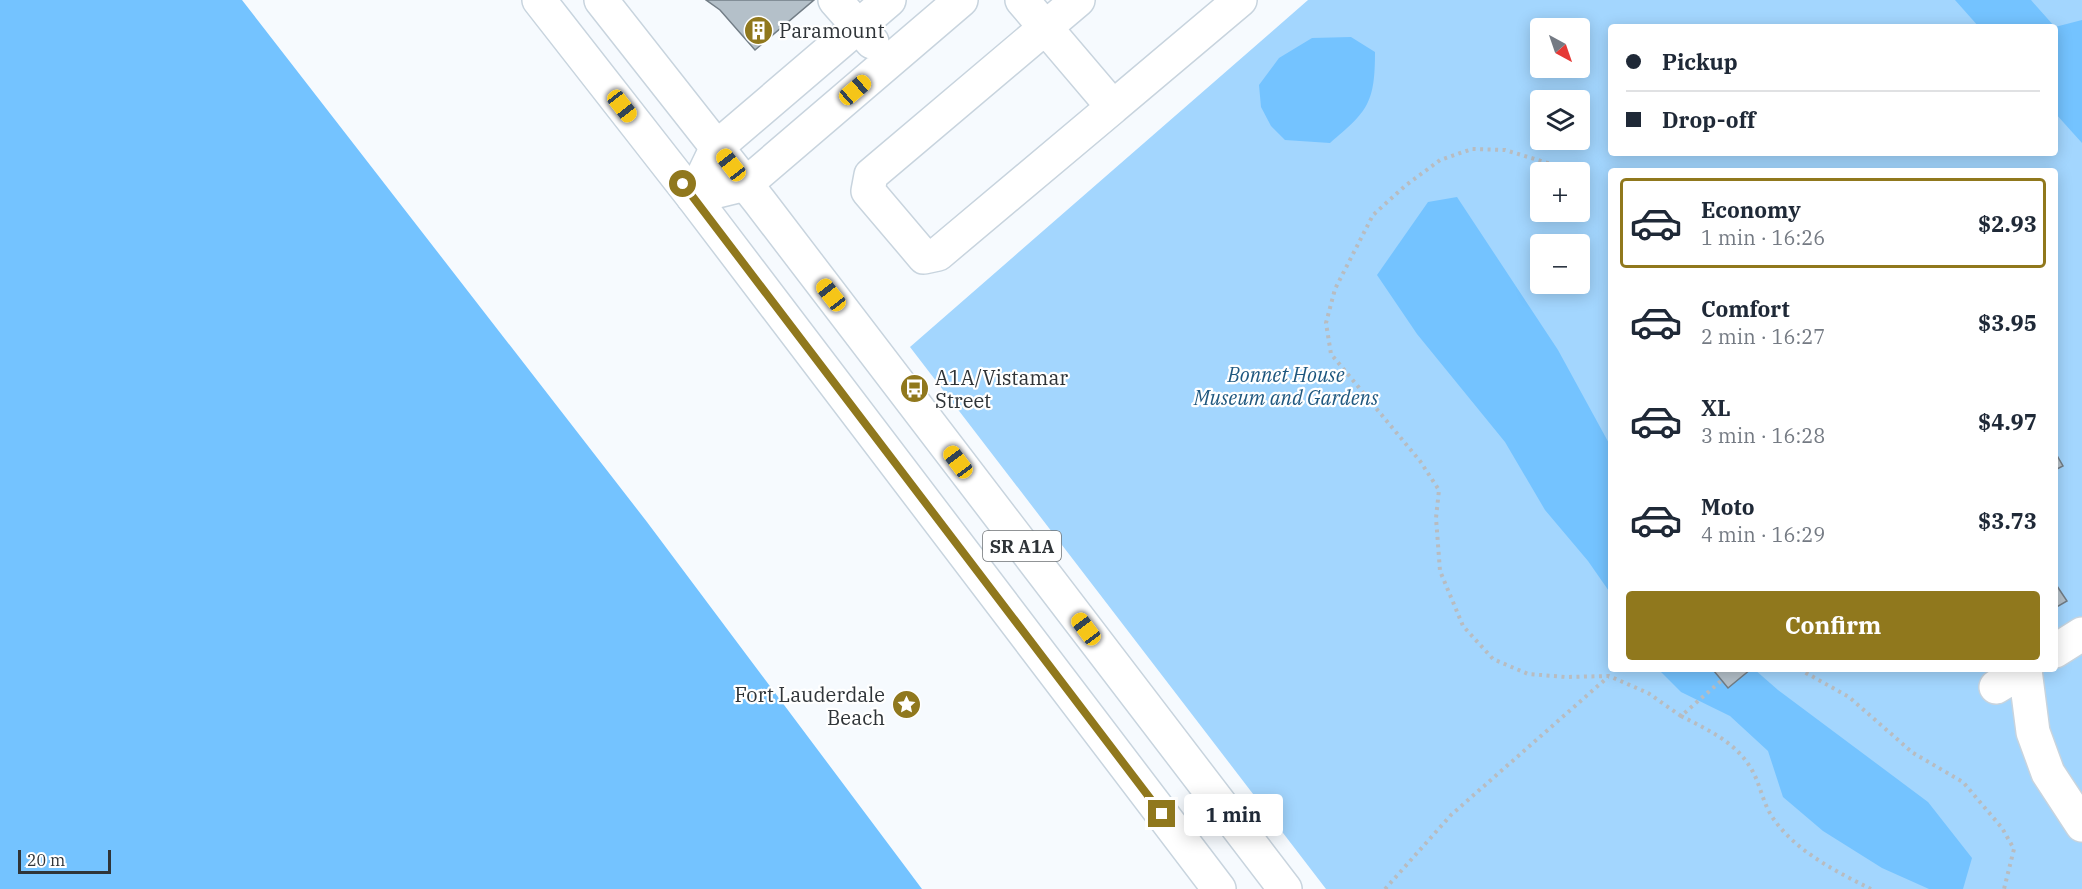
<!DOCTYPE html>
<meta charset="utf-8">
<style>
body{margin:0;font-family:"IBM Plex Serif",serif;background:#f2f2f3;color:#1f2937;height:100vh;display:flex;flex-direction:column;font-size:22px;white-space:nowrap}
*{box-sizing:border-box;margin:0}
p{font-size:20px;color:#747a83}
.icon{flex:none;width:33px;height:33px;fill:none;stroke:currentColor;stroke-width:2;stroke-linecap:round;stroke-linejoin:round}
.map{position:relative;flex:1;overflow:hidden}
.sheet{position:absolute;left:1608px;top:168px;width:450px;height:504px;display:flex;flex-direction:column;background:#fff;border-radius:6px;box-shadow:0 3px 15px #0003}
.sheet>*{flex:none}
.top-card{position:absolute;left:1608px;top:24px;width:450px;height:132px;border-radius:6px;box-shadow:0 3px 15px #0003;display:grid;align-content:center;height:132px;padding:0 18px;background:#fff}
.needle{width:39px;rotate:140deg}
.fabs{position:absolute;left:1530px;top:18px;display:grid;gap:12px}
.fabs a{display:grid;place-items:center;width:60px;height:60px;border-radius:6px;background:#fff;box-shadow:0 3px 15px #0003;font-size:30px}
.scale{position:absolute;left:18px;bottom:15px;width:93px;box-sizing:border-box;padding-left:6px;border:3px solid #2f3438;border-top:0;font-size:16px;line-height:21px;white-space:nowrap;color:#2f3438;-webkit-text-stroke:4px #fff;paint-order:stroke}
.end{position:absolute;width:27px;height:27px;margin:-14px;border:8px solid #90781d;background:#fff;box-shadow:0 0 0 3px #fff}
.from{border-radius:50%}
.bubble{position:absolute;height:42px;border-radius:6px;background:#fff;box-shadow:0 3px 15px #0003;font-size:20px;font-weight:700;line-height:42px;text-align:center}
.car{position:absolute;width:18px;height:36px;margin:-18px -9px;border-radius:8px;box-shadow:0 0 4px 2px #0007;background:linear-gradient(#f5c518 24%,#345 0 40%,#f5c518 0 76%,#345 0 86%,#f5c518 0)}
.top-card b{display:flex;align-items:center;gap:21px;height:57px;font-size:22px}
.top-card b+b{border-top:2px solid #e0e1e3}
.top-card i{width:15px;height:15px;background:#1f2937}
ul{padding:10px 0 0;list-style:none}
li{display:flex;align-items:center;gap:18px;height:90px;margin:0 12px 9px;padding:0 6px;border:3px solid transparent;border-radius:6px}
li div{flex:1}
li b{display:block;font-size:22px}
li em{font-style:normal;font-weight:700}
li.selected{border-color:#90781d}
li>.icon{width:54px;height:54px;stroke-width:1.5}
.primary-button{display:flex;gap:12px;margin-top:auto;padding:12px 18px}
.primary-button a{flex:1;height:69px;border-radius:6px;background:#90781d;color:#fff;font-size:24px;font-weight:700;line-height:69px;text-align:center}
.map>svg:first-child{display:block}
.green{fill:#a3d6fe;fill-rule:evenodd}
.water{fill:#74c3ff}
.building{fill:#b4c0c9;stroke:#727d86;stroke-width:1.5}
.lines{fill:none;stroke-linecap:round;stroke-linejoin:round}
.minor-casing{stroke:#c8d4de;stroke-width:36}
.major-casing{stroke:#c8d4de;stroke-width:36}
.path{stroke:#b8bcc0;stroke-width:4;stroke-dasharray:3 4.5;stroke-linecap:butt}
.minor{stroke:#fff;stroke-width:33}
.major{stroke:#fff;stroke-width:33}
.route{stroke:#90781d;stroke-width:8}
.labels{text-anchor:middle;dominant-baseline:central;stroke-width:4.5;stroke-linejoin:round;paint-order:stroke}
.shield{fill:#fff;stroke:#6d7174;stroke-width:1.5}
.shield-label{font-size:18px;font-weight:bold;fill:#2f3438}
.poi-label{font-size:20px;fill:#2f3438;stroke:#fff;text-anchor:start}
.park-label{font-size:20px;font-style:italic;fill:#1e577f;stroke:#fff}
</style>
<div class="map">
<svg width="2082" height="889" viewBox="0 0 2082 889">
<rect width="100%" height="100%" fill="#f6fafe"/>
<path class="green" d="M1308 0H2082V889H1326L910 347ZM1611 27H2055V153H1611ZM1540 28H1580V68H1540ZM1540 100H1580V140H1540ZM1611 171H2055V669H1611ZM1540 172H1580V212H1540ZM1540 244H1580V284H1540Z"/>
<path class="water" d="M0 0H242L647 522 922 889H0Z
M1955 0H2031L2055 27H1979Z
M2082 20V143L2055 113V27Z
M1351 37 1375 52C1375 103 1368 111 1330 143L1285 140 1271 126 1261 107 1259 85 1279 58 1312 38Z
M1457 197 1558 350 1611 447V594L1588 561 1545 510 1505 442 1417 334 1377 275 1428 202Z
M1658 669H1754L1778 690 1928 802 1972 858 1963 889H1929L1882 868 1823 831 1783 797 1768 751 1730 716 1681 692Z"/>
<path class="building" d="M706 0H814L755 50 720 10Z
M2055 452 2063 466 2055 470Z
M2055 583 2067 601 2055 608Z
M1716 669H1751L1728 688 1714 671Z"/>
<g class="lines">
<defs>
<path id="minor" d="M835 0 872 42
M1022 0 1113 107 938 254 924 257 868 191 871 175 1078 0
M1113 107 1240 0
M693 197 746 184 961 0
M693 197 717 147 889 0
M2055 651 2082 634
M2025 670 2033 732 2048 773 2082 825
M1996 687 2026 669"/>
<path id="major" d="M539 0 693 197 1219 889
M601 0 760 202 1285 889"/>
</defs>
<use href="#minor" class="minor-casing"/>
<use href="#major" class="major-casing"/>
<path class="path" d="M1571 164H1551L1505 150 1472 149 1440 160 1405 186 1373 215 1335 289 1326 323 1331 354 1420 461 1439 490 1436 518 1440 571 1463 626 1493 659 1528 674 1566 677 1609 676 1648 693 1681 716 1722 680
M1799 669 1849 697 1913 753 1963 782 2002 828 2014 849 2004 889
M1681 716C1708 730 1738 743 1753 772 1760 785 1763 802 1771 815 1793 850 1835 871 1871 889
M1385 889 1451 815 1608 677"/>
<use href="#minor" class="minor"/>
<use href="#major" class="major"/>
</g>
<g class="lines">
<path class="route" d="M683 184 1162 814"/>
</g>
<defs>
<symbol id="building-disc" viewBox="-11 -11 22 22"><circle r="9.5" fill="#90781d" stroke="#fff"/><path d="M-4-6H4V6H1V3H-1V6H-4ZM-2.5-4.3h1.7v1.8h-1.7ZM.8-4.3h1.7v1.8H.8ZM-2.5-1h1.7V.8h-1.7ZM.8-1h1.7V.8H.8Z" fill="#fff"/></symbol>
<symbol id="bus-disc" viewBox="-11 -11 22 22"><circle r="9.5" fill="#90781d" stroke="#fff"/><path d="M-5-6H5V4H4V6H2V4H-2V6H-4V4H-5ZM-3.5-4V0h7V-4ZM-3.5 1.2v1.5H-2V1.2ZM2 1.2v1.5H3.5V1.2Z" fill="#fff"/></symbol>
<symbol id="sight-disc" viewBox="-11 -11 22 22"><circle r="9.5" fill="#90781d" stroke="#fff"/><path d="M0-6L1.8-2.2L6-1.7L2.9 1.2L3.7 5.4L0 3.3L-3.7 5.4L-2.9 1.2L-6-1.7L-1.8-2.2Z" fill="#fff"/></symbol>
</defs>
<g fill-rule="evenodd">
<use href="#building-disc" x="742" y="14" width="33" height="33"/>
<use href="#bus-disc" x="898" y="372" width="33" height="33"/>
<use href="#sight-disc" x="890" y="688" width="33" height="33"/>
</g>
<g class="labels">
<rect class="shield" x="983" y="531" width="78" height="30" rx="4.5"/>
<g class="shield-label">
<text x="1022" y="546">SR A1A</text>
</g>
<g class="poi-label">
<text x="779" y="30">Paramount</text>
<text x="935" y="377">A1A/Vistamar<tspan x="935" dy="23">Street</tspan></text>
<text x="885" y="694" text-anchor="end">Fort Lauderdale<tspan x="885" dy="23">Beach</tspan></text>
</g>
<g class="park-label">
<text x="1286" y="374">Bonnet House<tspan x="1286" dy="23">Museum and Gardens</tspan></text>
</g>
</g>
</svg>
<div class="fabs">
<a><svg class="needle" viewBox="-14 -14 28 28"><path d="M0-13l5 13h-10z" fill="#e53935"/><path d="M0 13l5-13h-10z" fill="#747a83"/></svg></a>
<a><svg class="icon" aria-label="layers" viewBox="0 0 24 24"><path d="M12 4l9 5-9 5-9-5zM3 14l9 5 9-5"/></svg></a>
<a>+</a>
<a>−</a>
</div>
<div class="scale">20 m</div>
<i class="end from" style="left:683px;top:184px"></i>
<i class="end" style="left:1162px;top:814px"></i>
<div class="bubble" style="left:1184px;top:794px;width:99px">1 min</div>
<i class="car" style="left:855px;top:90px;rotate:49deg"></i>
<i class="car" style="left:622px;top:106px;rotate:142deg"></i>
<i class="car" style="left:731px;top:165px;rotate:322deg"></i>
<i class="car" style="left:831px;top:295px;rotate:322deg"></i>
<i class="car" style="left:958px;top:462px;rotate:323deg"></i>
<i class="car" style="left:1086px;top:629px;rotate:323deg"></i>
<div class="top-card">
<b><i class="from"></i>Pickup</b>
<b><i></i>Drop-off</b>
</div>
<section class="sheet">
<ul>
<li class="selected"><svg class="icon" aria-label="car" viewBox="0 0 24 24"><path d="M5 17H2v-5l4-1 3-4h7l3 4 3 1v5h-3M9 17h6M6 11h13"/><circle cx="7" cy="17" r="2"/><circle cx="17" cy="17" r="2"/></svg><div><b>Economy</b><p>1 min · 16:26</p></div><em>$2.93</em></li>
<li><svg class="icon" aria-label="car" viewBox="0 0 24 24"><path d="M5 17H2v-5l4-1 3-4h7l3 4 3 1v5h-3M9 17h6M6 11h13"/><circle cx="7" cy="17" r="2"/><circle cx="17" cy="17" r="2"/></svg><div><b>Comfort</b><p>2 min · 16:27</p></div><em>$3.95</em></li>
<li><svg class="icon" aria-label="car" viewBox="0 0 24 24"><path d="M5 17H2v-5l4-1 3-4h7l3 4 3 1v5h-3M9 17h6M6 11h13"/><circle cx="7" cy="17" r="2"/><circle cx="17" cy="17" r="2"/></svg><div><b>XL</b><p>3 min · 16:28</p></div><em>$4.97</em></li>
<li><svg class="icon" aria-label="car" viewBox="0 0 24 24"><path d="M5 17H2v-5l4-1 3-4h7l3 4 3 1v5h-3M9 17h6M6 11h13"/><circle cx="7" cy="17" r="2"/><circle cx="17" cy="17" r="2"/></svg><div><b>Moto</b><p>4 min · 16:29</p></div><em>$3.73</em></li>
</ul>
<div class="primary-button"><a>Confirm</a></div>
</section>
</div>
